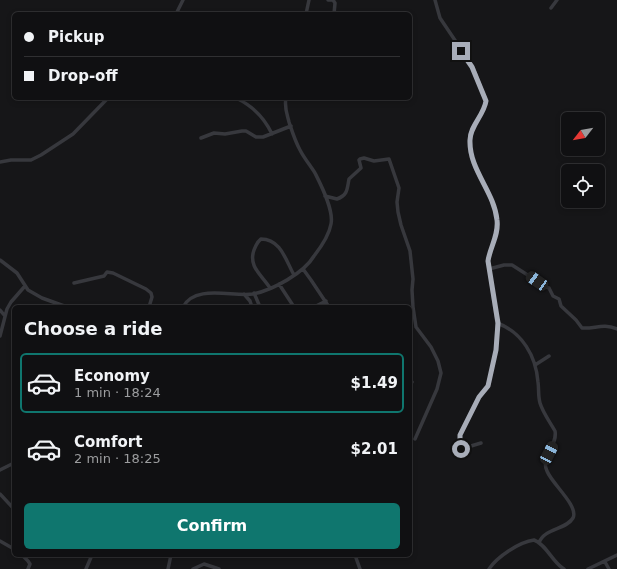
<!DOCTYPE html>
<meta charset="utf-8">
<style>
body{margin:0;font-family:"DejaVu Sans",sans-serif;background:#19191b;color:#f1f3f6;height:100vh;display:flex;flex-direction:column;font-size:15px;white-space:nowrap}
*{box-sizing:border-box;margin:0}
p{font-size:13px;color:#9c9d9f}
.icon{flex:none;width:22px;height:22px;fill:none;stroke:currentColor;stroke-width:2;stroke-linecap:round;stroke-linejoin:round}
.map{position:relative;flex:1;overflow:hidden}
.side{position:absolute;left:12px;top:305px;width:400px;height:252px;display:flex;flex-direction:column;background:#101012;border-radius:6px;box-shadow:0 2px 6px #0003,0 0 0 1px #303032}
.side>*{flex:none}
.banner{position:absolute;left:12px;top:12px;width:400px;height:88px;border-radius:6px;box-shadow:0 2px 6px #0003,0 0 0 1px #303032;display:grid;align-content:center;height:88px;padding:0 12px;background:#101012}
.needle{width:26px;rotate:239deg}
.fabs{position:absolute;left:561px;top:112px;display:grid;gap:8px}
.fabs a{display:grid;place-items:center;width:44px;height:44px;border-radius:6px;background:#101012;box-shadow:0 2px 6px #0003,0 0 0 1px #303032;font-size:20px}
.end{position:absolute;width:18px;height:18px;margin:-9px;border:5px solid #a8adb8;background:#111;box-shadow:0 0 0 2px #111}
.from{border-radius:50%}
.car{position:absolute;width:12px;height:24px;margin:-12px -6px;border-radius:5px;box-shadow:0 0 3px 1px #0007;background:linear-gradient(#222 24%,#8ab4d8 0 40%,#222 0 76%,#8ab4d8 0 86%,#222 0)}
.banner b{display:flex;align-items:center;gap:14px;height:38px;font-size:15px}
.banner b+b{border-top:1px solid #303032}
.banner i{width:10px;height:10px;background:#f1f3f6}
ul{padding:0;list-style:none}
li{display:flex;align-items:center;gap:12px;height:60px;margin:0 8px 6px;padding:0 4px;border:2px solid transparent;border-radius:6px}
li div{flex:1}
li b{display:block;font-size:15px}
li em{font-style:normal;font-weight:600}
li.selected{border-color:#0f766e}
li>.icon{width:36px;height:36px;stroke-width:1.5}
h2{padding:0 12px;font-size:18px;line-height:48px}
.cta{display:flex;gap:8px;margin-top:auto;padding:8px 12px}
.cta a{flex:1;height:46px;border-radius:6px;background:#0f766e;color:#fff;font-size:16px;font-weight:600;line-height:46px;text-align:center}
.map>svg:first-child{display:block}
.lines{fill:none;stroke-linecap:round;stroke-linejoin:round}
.street{stroke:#37383d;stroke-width:3.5}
.route{stroke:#a8adb8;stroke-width:5}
</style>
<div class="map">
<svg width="617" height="569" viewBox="0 0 617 569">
<rect width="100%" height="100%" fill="#161618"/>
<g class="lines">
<path class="street" d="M328 0H333L335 3 334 14
M435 0 440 18 473 67 486 101C484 114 472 124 470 137 465 167 494 191 497 220 499 235 490 247 488 261L497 323 496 350 488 386 479 397 460 435V448L461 449 481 443
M551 8 557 0
M176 14 183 0
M306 14 309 0
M236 98C253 106 264 117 272 134
M242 101 249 98
M201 138 214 133 225 134 242 131H246L256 137H263L291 126
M0 162 11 160H31L41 155 73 134 108 98
M325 196 337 199C348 195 347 189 349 179L361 168 359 160 360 159 364 158 374 161 389 159 399 188 397 202 398 212 401 225 410 251 413 279 412 290 413 307 416 327 431 347 438 361 441 373 437 389 415 439
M0 260 17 273 28 290 42 298 67 307
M303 269 311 280 329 307
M489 269 504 265H512L537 281 542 286 549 288 553 296 559 299 561 306 576 320 582 328C595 329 603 323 617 329
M74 283 104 276 107 272 113 273 146 289 151 293 152 297 149 307
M279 284 294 307
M270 288C262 275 248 267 254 250 256 245 257 242 261 239 281 239 286 261 294 275
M254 293 260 307
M244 294 250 301 252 307
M183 307C195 284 232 297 253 294 273 290 304 273 314 256 321 247 329 236 331 224 334 210 321 185 315 173 310 165 304 158 300 150 295 141 292 131 289 122 287 114 284 107 286 98
M314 307 326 301
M0 310 5 316
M497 323C522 332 536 356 538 382 539 389 538 396 540 403 543 413 550 422 555 431 558 445 540 457 547 471 552 484 579 506 573 518 566 530 544 528 539 543
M0 336 7 309 11 302 25 286
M535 365 549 356
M410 385 412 382
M0 470 14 463
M0 494 14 509
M0 541 14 549
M22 555 28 561 30 564 28 569
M355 555 360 569
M605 562 609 569
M86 569 92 555
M168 569 171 555
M193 569 204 564 219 569
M489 569C497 557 519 542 534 540 547 545 552 562 564 569
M588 569 617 555"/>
</g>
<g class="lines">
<path class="route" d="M461 449 460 448V435L479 397 488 386 496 350 498 323 488 261C490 247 499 235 497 220 494 191 469 170 470 140 470 126 484 115 486 101L472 67 461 51"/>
</g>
</svg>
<div class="fabs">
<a><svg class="needle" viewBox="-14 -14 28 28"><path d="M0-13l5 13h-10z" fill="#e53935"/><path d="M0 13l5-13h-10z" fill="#9c9d9f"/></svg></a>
<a><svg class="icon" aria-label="locate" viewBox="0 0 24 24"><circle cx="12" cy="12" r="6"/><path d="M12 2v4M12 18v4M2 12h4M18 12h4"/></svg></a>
</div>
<i class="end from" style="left:461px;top:449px"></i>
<i class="end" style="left:461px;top:51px"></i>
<i class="car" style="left:537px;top:281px;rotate:305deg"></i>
<i class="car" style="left:549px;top:453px;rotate:27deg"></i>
<div class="banner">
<b><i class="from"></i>Pickup</b>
<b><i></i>Drop-off</b>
</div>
<section class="side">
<h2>Choose a ride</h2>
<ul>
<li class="selected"><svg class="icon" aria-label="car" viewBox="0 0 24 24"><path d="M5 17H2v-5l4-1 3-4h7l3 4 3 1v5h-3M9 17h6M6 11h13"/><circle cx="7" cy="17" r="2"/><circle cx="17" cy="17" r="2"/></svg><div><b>Economy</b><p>1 min · 18:24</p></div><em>$1.49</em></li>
<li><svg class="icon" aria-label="car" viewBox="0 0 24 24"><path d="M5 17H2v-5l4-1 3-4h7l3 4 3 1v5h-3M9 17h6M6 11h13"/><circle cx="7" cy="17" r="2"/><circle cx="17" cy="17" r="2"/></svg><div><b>Comfort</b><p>2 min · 18:25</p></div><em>$2.01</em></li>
</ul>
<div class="cta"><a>Confirm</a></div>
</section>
</div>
